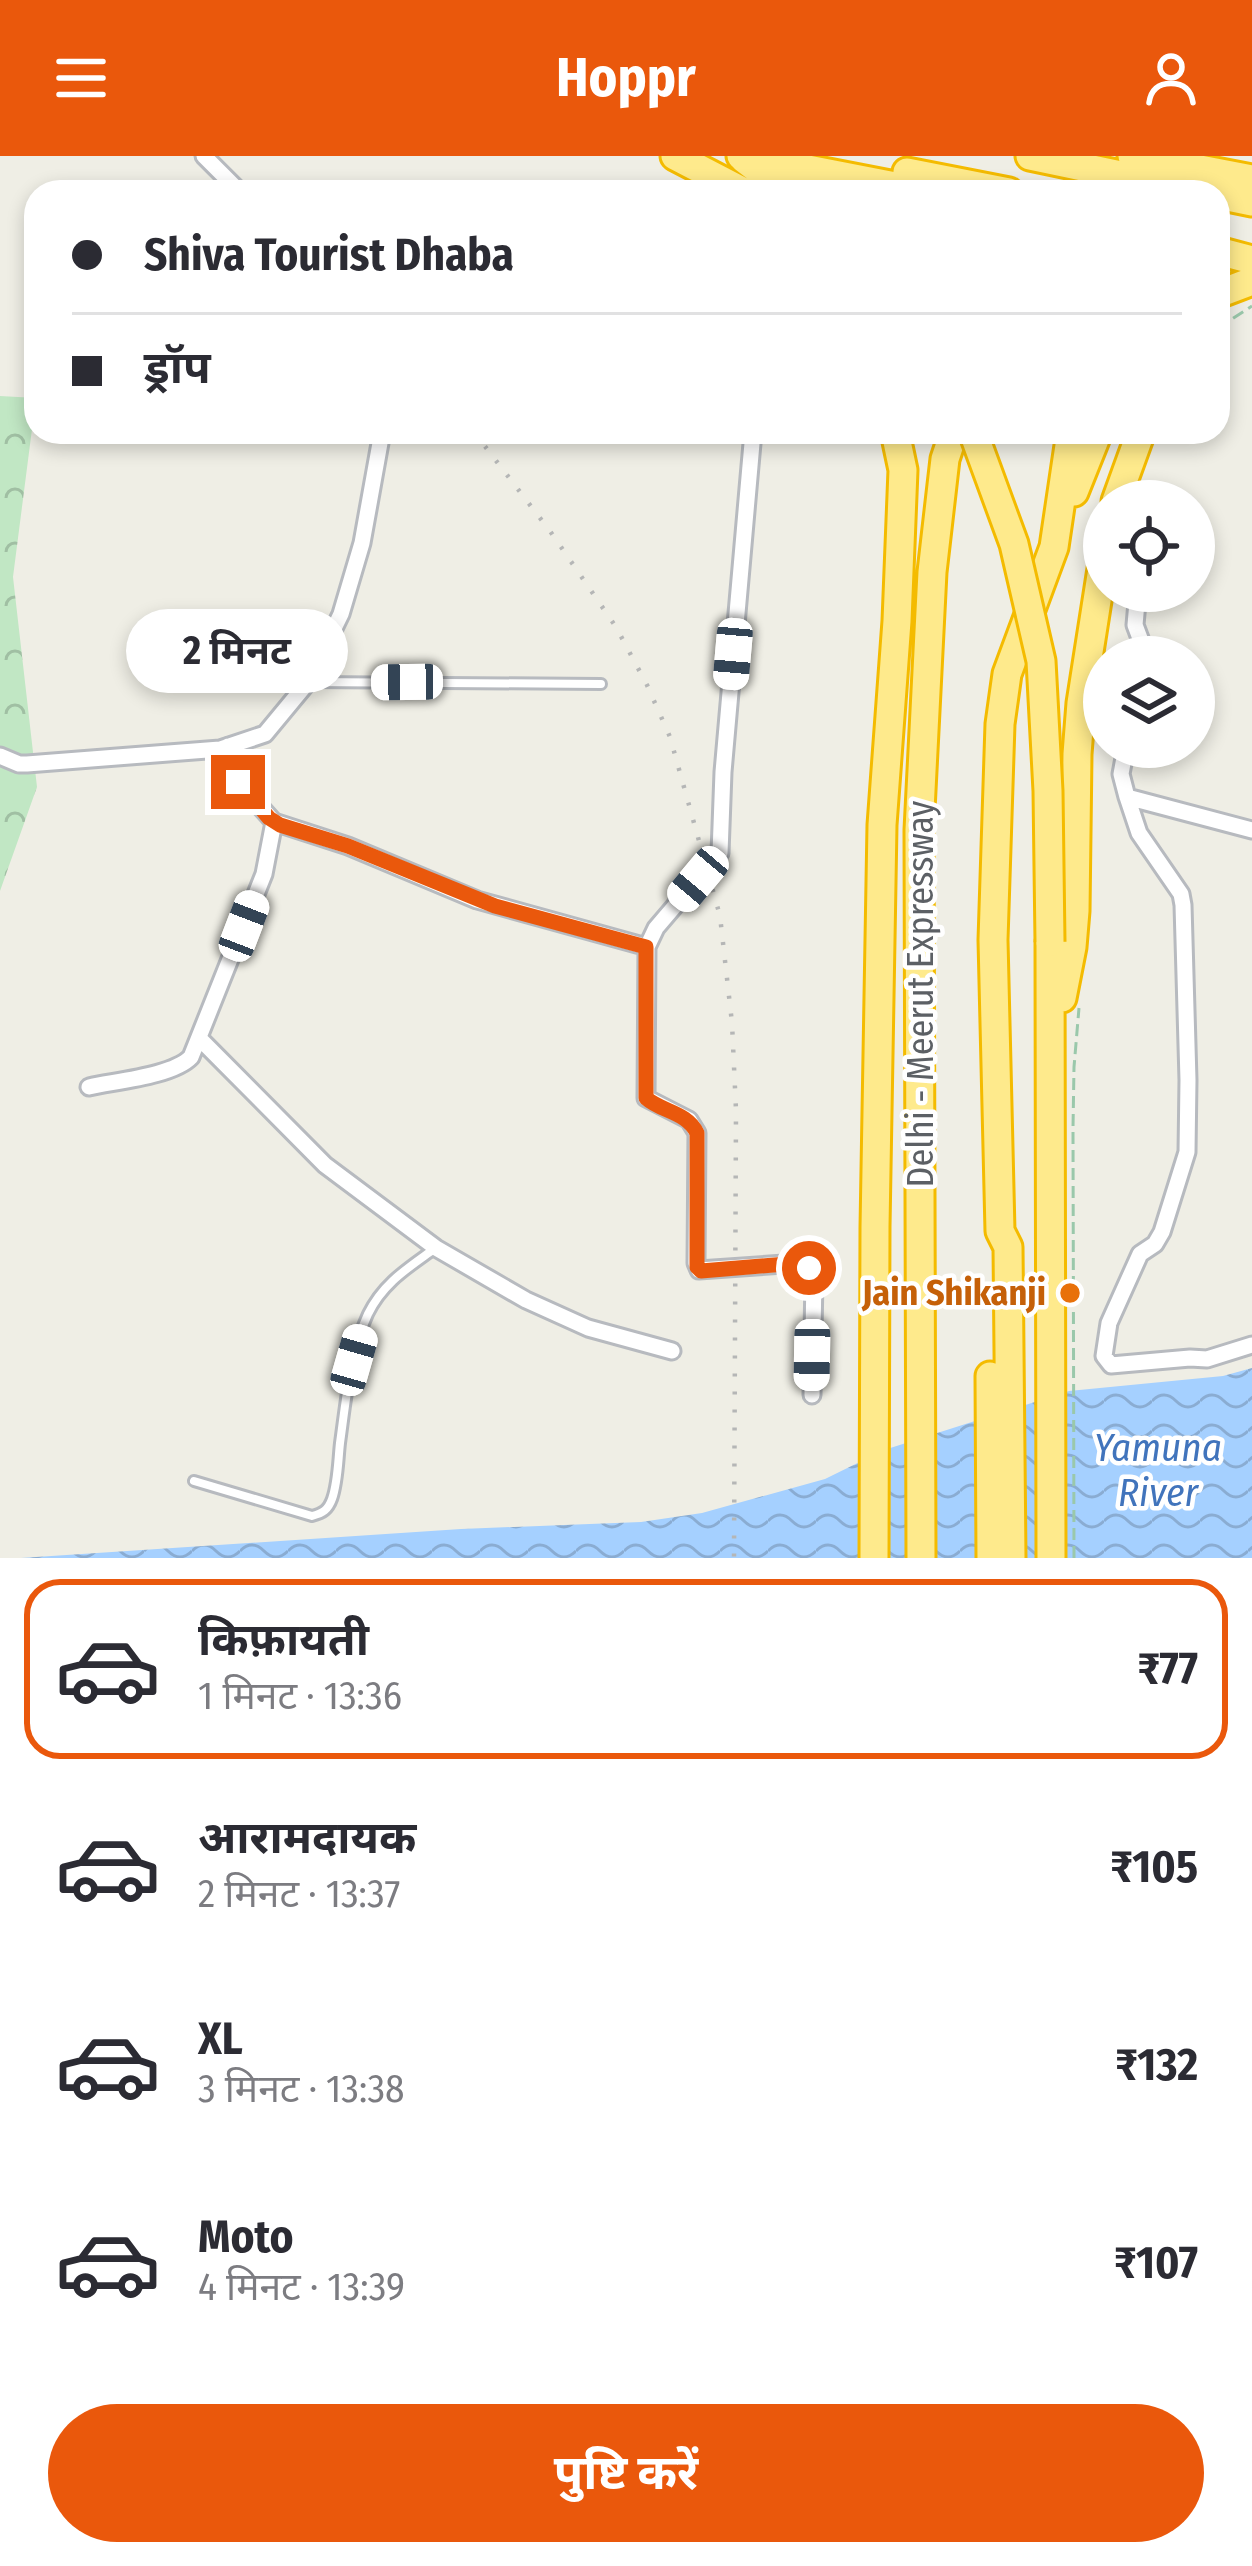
<!DOCTYPE html>
<html lang="hi">
<meta charset="utf-8">
<style>
body{margin:0;font-family:"Fira Sans Condensed","Noto Sans Devanagari",sans-serif;background:#f2f2f3;color:#2b2b33;height:100vh;display:flex;flex-direction:column;font-size:45px;white-space:nowrap}
*{box-sizing:border-box;margin:0}
p{font-size:39px;color:#7c7c81}
.icon{flex:none;width:66px;height:66px;fill:none;stroke:currentColor;stroke-width:2;stroke-linecap:round;stroke-linejoin:round}
.map{position:relative;height:1402px;overflow:hidden}
.panel{display:flex;flex-direction:column;background:#fff;flex:1}
.panel>*{flex:none}
.top-card{position:absolute;left:24px;top:24px;width:1206px;height:264px;border-radius:36px;box-shadow:0 6px 18px #0003;display:grid;align-content:center;height:264px;padding:0 48px;background:#fff}
.buttons{position:absolute;left:1083px;top:324px;display:grid;gap:24px}
.buttons a{display:grid;place-items:center;width:132px;height:132px;border-radius:50%;background:#fff;box-shadow:0 6px 18px #0003;font-size:60px}
.end{position:absolute;width:54px;height:54px;margin:-27px;border:15px solid #ea580c;background:#fff;box-shadow:0 0 0 6px #fff}
.from{border-radius:50%}
.bubble{position:absolute;height:84px;border-radius:42px;background:#fff;box-shadow:0 6px 18px #0003;font-size:39px;font-weight:700;line-height:84px;text-align:center}
.car{position:absolute;width:36px;height:72px;margin:-36px -18px;border-radius:15px;box-shadow:0 0 9px 3px #0007;background:linear-gradient(#fff 24%,#345 0 40%,#fff 0 76%,#345 0 86%,#fff 0)}
.top-card b{display:flex;align-items:center;gap:42px;height:114px;font-size:45px}
.top-card b+b{border-top:3px solid #e1e1e2}
.top-card i{width:30px;height:30px;background:#2b2b33}
ul{padding:21px 0 0;list-style:none}
li{display:flex;align-items:center;gap:36px;height:180px;margin:0 24px 18px;padding:0 24px;border:6px solid transparent;border-radius:36px}
li div{flex:1}
li b{display:block;font-size:45px}
li em{font-style:normal;font-weight:700}
li.current{border-color:#ea580c}
li>.icon{width:108px;height:108px;stroke-width:1.5}
.button{display:flex;gap:24px;margin-top:auto;padding:24px 48px}
.button a{flex:1;height:138px;border-radius:72px;background:#ea580c;color:#fff;font-size:48px;font-weight:700;line-height:138px;text-align:center}
header{display:flex;justify-content:space-between;align-items:center;height:156px;padding:0 48px;background:#ea580c;color:#fff;font-size:54px;font-weight:700}
.map>svg:first-child{display:block}
.forest{fill:url(#forest-crowns)}
.water{fill:url(#water-waves)}
.lines{fill:none;stroke-linecap:round;stroke-linejoin:round}
.lane-casing{stroke:#b7babf;stroke-width:14}
.street-casing{stroke:#b7babf;stroke-width:21}
.highway-casing{stroke:#f4bb00;stroke-width:33}
.path{stroke:#9ac8ab;stroke-width:3;stroke-dasharray:12 6;stroke-linecap:butt}
.lane{stroke:#fff;stroke-width:8}
.street{stroke:#fff;stroke-width:15}
.highway{stroke:#feea8c;stroke-width:27}
.rail{stroke:#b5b6b6;stroke-width:4.5;stroke-dasharray:3 15;stroke-linecap:butt}
.highway-bridge-casing{stroke:#f4bb00;stroke-width:33;stroke-linecap:butt}
.highway-bridge{stroke:#feea8c;stroke-width:27}
.route{stroke:#ea580c;stroke-width:15}
.food-dot{fill:#e8710a;stroke:#fff;stroke-width:4.5}
.labels{text-anchor:middle;dominant-baseline:central;stroke-width:9;stroke-linejoin:round;paint-order:stroke}
.street-label{font-size:36px;fill:#5c6065;stroke:#fff}
.food-label{font-size:36px;font-weight:bold;fill:#c56008;stroke:#fff;text-anchor:end}
.water-label{font-size:39px;font-style:italic;fill:#4174bc;stroke:#fff}
</style>
<header><svg class="icon" aria-label="menu" viewBox="0 0 24 24"><path d="M4 6h16M4 12h16M4 18h16"/></svg>Hoppr<svg class="icon" aria-label="person" viewBox="0 0 24 24"><circle cx="12" cy="8" r="4"/><path d="M4 21q1-7 8-7t8 7"/></svg></header>
<div class="map">
<svg width="1252" height="1402" viewBox="0 0 1252 1402">
<defs>
<pattern id="forest-crowns" width="20" height="18" patternUnits="userSpaceOnUse" patternTransform="scale(3)"><rect width="20" height="18" fill="#c1e7c4"/><path d="M2 6a3 3 0 1 1 6 0M12 15a3 3 0 1 1 6 0" fill="none" stroke="#a0bfa3"/></pattern>
<pattern id="water-waves" width="16" height="10" patternUnits="userSpaceOnUse" patternTransform="scale(3)"><rect width="16" height="10" fill="#a5d0ff"/><path d="M0 5q4-4 8 0t8 0" fill="none" stroke="#8aacd2"/></pattern>
</defs>
<rect width="100%" height="100%" fill="#efeee5"/>
<path class="forest" d="M0 240 36 242 13 421 37 631 0 735Z"/>
<path class="water" d="M1252 1212V1402H21L461 1373 641 1366 702 1357 825 1323 884 1294 1069 1235 1223 1220Z"/>
<g class="lines">
<defs>
<path id="lane" d="M309 526 601 528
M194 1325 312 1360C323 1357 328 1354 332 1343 338 1326 338 1305 340 1287 346 1244 350 1197 368 1158 383 1127 408 1112 434 1093"/>
<path id="street" d="M204 0 240 36
M753 276 723 616 720 697 656 772 647 791 646 942 689 964 697 977 696 1107 699 1114 798 1107 809 1112 814 1120 812 1239
M1122 324 1142 345
M1138 435 1135 469 1147 501
M228 590 238 626 274 666 348 690 477 744 647 791
M1126 591 1121 618 1127 641 1252 674
M0 600 19 608H27L220 593 265 578 308 526 341 458 362 387 382 276
M1127 641 1139 677 1181 738 1183 749 1188 924 1187 996 1162 1076 1155 1088 1140 1098 1109 1167 1104 1200 1111 1209 1190 1202 1207 1203 1252 1189
M200 883 325 1009 436 1092 526 1144 588 1172 672 1195
M89 931C115 925 173 920 191 901L264 718 274 666"/>
<path id="highway" d="M675 0 744 36
M741 0 926 36
M1030 0 1202 36
M1132 0 1252 23
M744 3 787 36
M907 16 1009 36
M1218 39 1252 46
M1218 95 1252 104
M1218 138 1252 125
M1074 336 1098 276
M1116 345 1141 276
M1050 786 1051 1402
M1062 842 1072 791 1075 755 1077 598 1081 547 1104 400
M990 1220 991 1402
M874 1402 875 1071 882 669 897 465 903 314 895 276
M921 1402 919 674 932 416 945 303 954 276
M1011 1402 1008 1091 1000 1075 993 784 1000 568 1007 518 1054 391 1071 276"/>
</defs>
<use href="#lane" class="lane-casing"/>
<use href="#street" class="street-casing"/>
<use href="#highway" class="highway-casing"/>
<path class="path" d="M1218 172 1252 150
M1074 1402 1073 972 1074 911 1079 852"/>
<use href="#lane" class="lane"/>
<use href="#street" class="street"/>
<use href="#highway" class="highway"/>
<path class="rail" d="M474 276 550 375 616 471 647 529 670 581 720 760 732 867 736 954 734 1402"/>
<defs>
<path id="highway-bridge" d="M973 276 1014 388 1041 505 1048 635 1050 786"/>
</defs>
<use href="#highway-bridge" class="highway-bridge-casing"/>
<use href="#highway-bridge" class="highway-bridge"/>
</g>
<g class="lines">
<path class="route" d="M238 626 269 662 280 669 348 690 495 750 646 791V942C662 956 687 956 697 977V1111L701 1115 798 1107 809 1112"/>
</g>
<circle class="food-dot" cx="1070" cy="1137" r="12"/>
<g class="labels">
<g class="street-label">
<text transform="translate(921 838) rotate(-90)">Delhi - Meerut Expressway</text>
</g>
<g class="food-label">
<text x="1046" y="1137">Jain Shikanji</text>
</g>
<g class="water-label">
<text x="1158" y="1292">Yamuna<tspan x="1158" dy="45">River</tspan></text>
</g>
</g>
</svg>
<div class="buttons">
<a><svg class="icon" aria-label="locate" viewBox="0 0 24 24"><circle cx="12" cy="12" r="6"/><path d="M12 2v4M12 18v4M2 12h4M18 12h4"/></svg></a>
<a><svg class="icon" aria-label="layers" viewBox="0 0 24 24"><path d="M12 4l9 5-9 5-9-5zM3 14l9 5 9-5"/></svg></a>
</div>
<i class="end from" style="left:809px;top:1112px"></i>
<i class="end" style="left:238px;top:626px"></i>
<div class="bubble" style="left:126px;top:453px;width:222px">2 मिनट</div>
<i class="car" style="left:733px;top:498px;rotate:185deg"></i>
<i class="car" style="left:407px;top:526px;rotate:269deg"></i>
<i class="car" style="left:698px;top:723px;rotate:220deg"></i>
<i class="car" style="left:244px;top:770px;rotate:21deg"></i>
<i class="car" style="left:812px;top:1199px;rotate:181deg"></i>
<i class="car" style="left:354px;top:1204px;rotate:16deg"></i>
<div class="top-card">
<b><i class="from"></i>Shiva Tourist Dhaba</b>
<b><i></i>ड्रॉप</b>
</div>
</div>
<section class="panel">
<ul>
<li class="current"><svg class="icon" aria-label="car" viewBox="0 0 24 24"><path d="M5 17H2v-5l4-1 3-4h7l3 4 3 1v5h-3M9 17h6M6 11h13"/><circle cx="7" cy="17" r="2"/><circle cx="17" cy="17" r="2"/></svg><div><b>किफ़ायती</b><p>1 मिनट · 13:36</p></div><em>₹77</em></li>
<li><svg class="icon" aria-label="car" viewBox="0 0 24 24"><path d="M5 17H2v-5l4-1 3-4h7l3 4 3 1v5h-3M9 17h6M6 11h13"/><circle cx="7" cy="17" r="2"/><circle cx="17" cy="17" r="2"/></svg><div><b>आरामदायक</b><p>2 मिनट · 13:37</p></div><em>₹105</em></li>
<li><svg class="icon" aria-label="car" viewBox="0 0 24 24"><path d="M5 17H2v-5l4-1 3-4h7l3 4 3 1v5h-3M9 17h6M6 11h13"/><circle cx="7" cy="17" r="2"/><circle cx="17" cy="17" r="2"/></svg><div><b>XL</b><p>3 मिनट · 13:38</p></div><em>₹132</em></li>
<li><svg class="icon" aria-label="car" viewBox="0 0 24 24"><path d="M5 17H2v-5l4-1 3-4h7l3 4 3 1v5h-3M9 17h6M6 11h13"/><circle cx="7" cy="17" r="2"/><circle cx="17" cy="17" r="2"/></svg><div><b>Moto</b><p>4 मिनट · 13:39</p></div><em>₹107</em></li>
</ul>
<div class="button"><a>पुष्टि करें</a></div>
</section>
